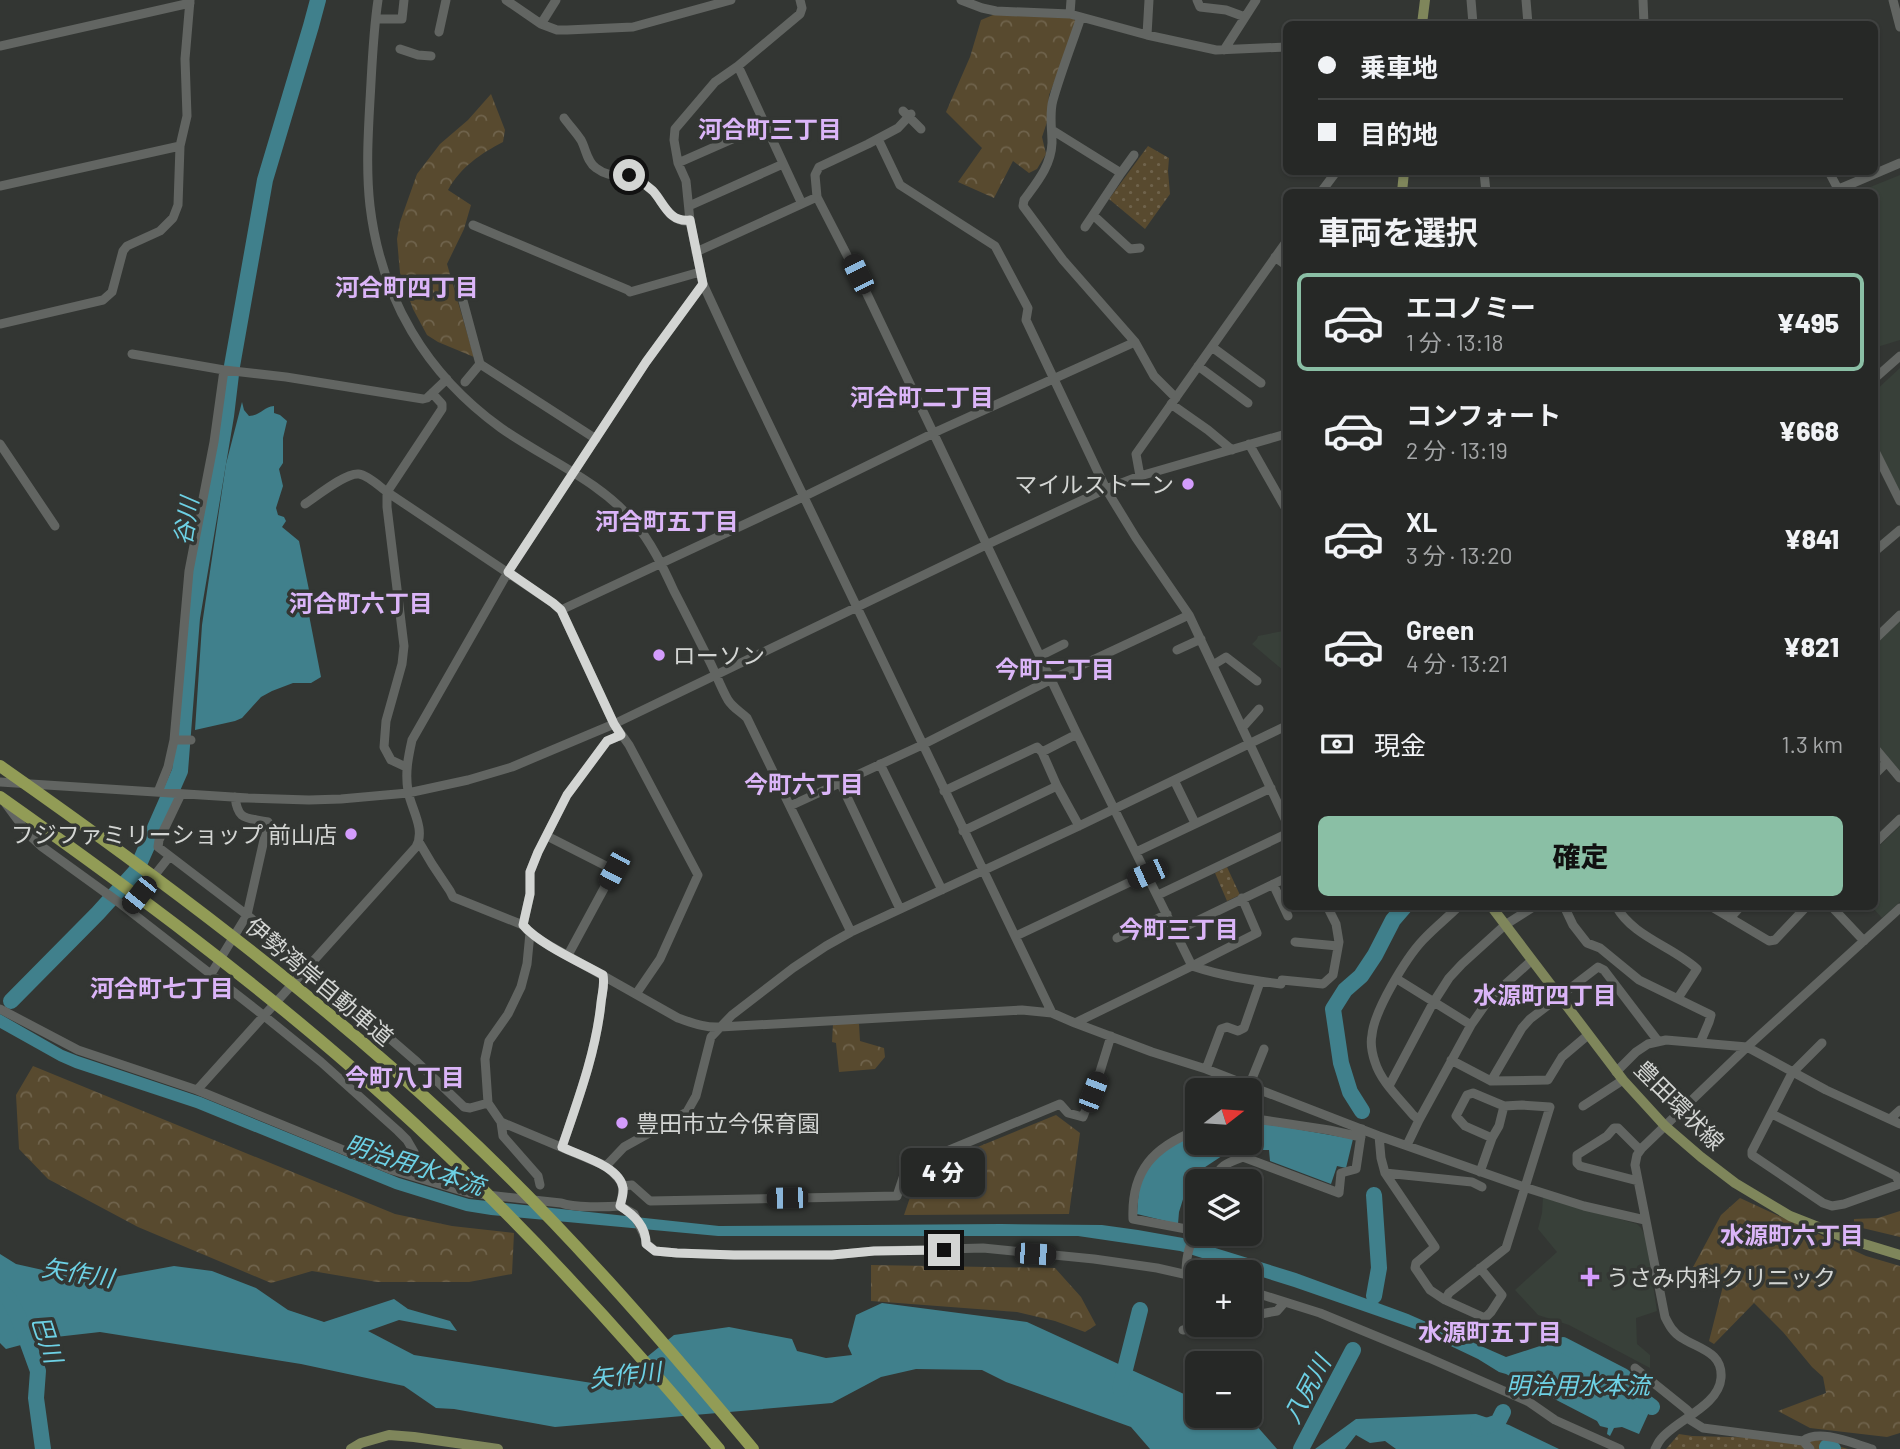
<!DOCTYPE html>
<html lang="ja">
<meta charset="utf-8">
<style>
body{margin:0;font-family:Barlow,"Noto Sans JP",sans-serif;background:#323432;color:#f1f3f6;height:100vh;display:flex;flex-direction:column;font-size:26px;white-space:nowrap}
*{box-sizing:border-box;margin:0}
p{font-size:23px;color:#a4a6a7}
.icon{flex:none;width:38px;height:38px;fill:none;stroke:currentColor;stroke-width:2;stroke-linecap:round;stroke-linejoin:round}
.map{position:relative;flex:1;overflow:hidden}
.drawer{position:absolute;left:1283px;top:189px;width:595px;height:721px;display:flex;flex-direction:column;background:#262826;border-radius:10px;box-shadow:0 2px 5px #0004,0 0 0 2px #424443}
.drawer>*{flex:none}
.top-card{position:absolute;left:1283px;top:21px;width:595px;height:154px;border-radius:10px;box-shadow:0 2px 5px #0004,0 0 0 2px #424443;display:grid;align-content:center;height:154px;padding:0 35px;background:#262826}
.needle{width:46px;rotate:73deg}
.fabs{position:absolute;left:1185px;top:1078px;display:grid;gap:14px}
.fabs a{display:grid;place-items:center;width:77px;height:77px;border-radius:10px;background:#262826;box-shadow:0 2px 5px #0004,0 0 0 2px #424443;font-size:35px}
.end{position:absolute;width:32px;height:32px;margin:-16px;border:9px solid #d3d5d3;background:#111;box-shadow:0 0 0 4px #111}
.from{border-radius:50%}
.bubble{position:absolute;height:49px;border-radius:10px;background:#262826;box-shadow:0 2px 5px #0004,0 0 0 2px #424443;font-size:23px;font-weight:800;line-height:49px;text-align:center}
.car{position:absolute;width:21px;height:42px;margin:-21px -10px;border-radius:9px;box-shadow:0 0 5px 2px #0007;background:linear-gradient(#222 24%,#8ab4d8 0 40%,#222 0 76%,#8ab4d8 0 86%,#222 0)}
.top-card b{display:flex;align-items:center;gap:24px;height:66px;font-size:26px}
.top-card b+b{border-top:2px solid #424443}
.top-card i{width:18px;height:18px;background:#f1f3f6}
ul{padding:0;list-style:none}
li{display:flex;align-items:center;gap:21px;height:98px;margin:0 14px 10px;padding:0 21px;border:4px solid transparent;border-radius:10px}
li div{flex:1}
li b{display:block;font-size:26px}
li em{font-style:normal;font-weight:800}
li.selected{border-color:#8abfa5}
li>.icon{width:63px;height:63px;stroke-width:1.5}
h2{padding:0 35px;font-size:32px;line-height:84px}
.pay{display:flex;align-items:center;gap:18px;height:77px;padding:0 35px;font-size:26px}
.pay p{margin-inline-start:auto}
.action{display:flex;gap:14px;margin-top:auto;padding:14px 35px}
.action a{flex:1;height:80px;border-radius:10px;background:#8abfa5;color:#111;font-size:28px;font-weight:800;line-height:80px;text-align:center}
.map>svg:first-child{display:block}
.built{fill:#384039}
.forest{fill:url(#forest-crowns)}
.park{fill:url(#park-dots)}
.water{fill:#40808c}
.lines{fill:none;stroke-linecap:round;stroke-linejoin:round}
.river{stroke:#40808c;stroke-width:16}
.minor{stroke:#626562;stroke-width:9}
.major{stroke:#7f865b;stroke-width:10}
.highway{stroke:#929c56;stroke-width:12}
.route{stroke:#d3d5d3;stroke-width:9}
.poi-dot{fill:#d39cfc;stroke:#333633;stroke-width:2.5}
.labels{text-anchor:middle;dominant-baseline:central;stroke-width:7;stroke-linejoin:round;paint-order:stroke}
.poi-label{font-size:23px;fill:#d3d5d3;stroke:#333633;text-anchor:start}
.street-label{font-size:23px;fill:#d3d5d3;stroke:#333633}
.neighbourhood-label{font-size:24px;font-weight:bold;fill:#dbb5f8;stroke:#333633}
.water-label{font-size:24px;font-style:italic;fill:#6dd1e5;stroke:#333633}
</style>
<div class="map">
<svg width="1900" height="1449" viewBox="0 0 1900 1449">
<defs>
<pattern id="forest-crowns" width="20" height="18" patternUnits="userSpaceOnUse" patternTransform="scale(1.75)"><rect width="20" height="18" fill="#584a2f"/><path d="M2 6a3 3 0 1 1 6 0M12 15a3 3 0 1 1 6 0" fill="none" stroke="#6f634c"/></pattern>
<pattern id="park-dots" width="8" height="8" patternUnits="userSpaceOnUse" patternTransform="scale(1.75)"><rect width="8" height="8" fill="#584a2f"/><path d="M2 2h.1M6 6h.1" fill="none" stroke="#6f634c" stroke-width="1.8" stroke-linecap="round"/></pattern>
</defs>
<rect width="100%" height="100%" fill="#333633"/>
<path class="built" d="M1900 175V340L1874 348V192H1858Z
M1900 368V493L1874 443V392Z
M1900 620V772L1874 740V645Z
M1283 631V633L1286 632V669L1284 671 1252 644 1257 639 1258 636Z
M1900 826V902L1882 918 1872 907 1874 906V851Z
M1543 1197 1637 1224 1641 1228 1646 1238 1657 1311 1636 1318 1637 1344 1650 1355V1368L1569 1325 1538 1315 1515 1290 1557 1252 1538 1229 1542 1213Z"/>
<path class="forest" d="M1070 14 1076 22 1064 58 1049 95 1047 122 1042 137 1046 154 1037 169 1029 173 1013 161 994 198 958 182 982 148 946 112 970 57 981 20 993 15Z
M491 94 505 130 503 142C480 154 461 167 448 190L471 205 464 229 447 264 474 357 438 342 427 335 413 309 400 273 397 239 400 222 417 174 440 144 468 120Z
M833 1024H859L860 1041 884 1048 885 1057 875 1069 839 1072 836 1043 832 1042Z
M33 1066 395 1214 452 1226 514 1233 512 1274 469 1282H377L312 1271 271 1283 138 1227 48 1179 19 1149 16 1095Z
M1056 1115 1080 1133 1069 1214 904 1215 919 1171Z
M1740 1198 1866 1256 1900 1266V1433L1887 1437 1810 1428 1778 1411 1826 1393 1823 1377 1812 1367 1783 1332 1754 1303 1714 1344 1709 1341 1723 1286 1717 1274 1692 1269 1721 1215Z
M1900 1211V1237L1854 1226V1219L1878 1218Z
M871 1265 1055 1268 1081 1297 1096 1325 1085 1332 1055 1321 1017 1312 871 1301Z"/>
<path class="park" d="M1148 146 1169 158 1168 171 1170 194 1145 229 1109 199Z
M1227 867 1240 895 1227 901 1215 873Z
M1679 1434 1692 1436 1814 1439 1848 1449H1666Z"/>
<path class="water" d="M242 402 244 410 249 416C260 416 263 407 274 406V413L280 415 287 421 283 438V463L279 469 283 486 276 508 278 515 284 517 286 521 282 527 299 541 309 590V615L321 677 311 683H293L272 691 261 697 242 718 235 721 195 730 202 625 226 464Z
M0 1014 63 1050 78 1056 201 1097 399 1178 469 1199 719 1226 1001 1224 1102 1225 1138 1230 1183 1238 1296 1273 1408 1314 1506 1357 1543 1345 1555 1346 1617 1377C1632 1387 1632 1400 1650 1410L1639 1434 1622 1427 1614 1428 1610 1436 1607 1434 1608 1428 1600 1426 1597 1421 1506 1374 1499 1372 1478 1359 1415 1329 1294 1287 1180 1251 1078 1236H718L491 1215 466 1211 395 1189 196 1108 75 1068 59 1061 0 1028Z
M1255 1123 1285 1127 1353 1139 1346 1168 1337 1166 1331 1184 1270 1161 1269 1150H1231L1190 1177 1179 1212 1178 1224 1137 1214C1138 1203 1138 1189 1142 1180 1152 1158 1175 1139 1197 1132V1143H1250V1124Z
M0 1254 16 1264 92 1281 174 1266 212 1271 256 1288 288 1310 324 1322 394 1299 408 1309 450 1321 457 1331 399 1320 368 1331 414 1355 611 1386 674 1335 729 1327 792 1339 797 1351 826 1358 852 1355 848 1346 856 1315 882 1303 1027 1322 1197 1400V1416H1235L1255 1424 1277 1449H1150L1131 1427 1006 1382 982 1370 916 1369 881 1377 832 1403 555 1427 454 1409 436 1408 404 1386 301 1364 100 1332 47 1338 6 1349 0 1343Z
M1476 1414 1509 1425 1559 1449H1396L1385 1441 1370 1443 1356 1435 1345 1449H1315L1356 1419Z"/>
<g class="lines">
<path class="river" d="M11 1001 98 913 136 871 180 771 192 618 226 416 232 366 265 180 311 26 318 0
M1362 1111 1350 1092 1341 1063 1333 1009 1345 990 1361 976 1375 955 1393 920 1405 906
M0 1289 9 1299 18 1316 38 1371 36 1398 43 1449
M1374 1296 1379 1268 1374 1195
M1563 1345 1623 1376 1640 1398 1652 1407
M1120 1389 1140 1310
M1478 1429 1498 1422 1503 1412
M1827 1447 1833 1449
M1301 1449 1353 1350"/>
<path class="minor" d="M378 0C373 33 372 67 370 100 368 135 366 171 370 206 381 298 426 374 501 428 545 459 599 480 634 522 651 542 663 567 674 591 686 614 698 638 710 662 716 674 721 688 728 700 733 708 741 712 747 718L851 932
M506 0 541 24
M556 0 541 24 557 30H567L633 27 731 0
M800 0 802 8 800 14 738 66 715 82 675 129 674 140 678 163 686 181 690 221 703 284 740 364 1052 1013
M961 0 982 8 996 11 1070 14 1147 35 1216 50 1286 47
M1197 0 1200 7 1226 10 1245 17
M1471 0 1473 24
M1526 0 1528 24
M1643 0 1644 24
M1893 0 1900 27
M1070 14 1071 0
M1081 17C1072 44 1061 72 1053 100 1049 114 1052 128 1052 143 1051 166 1037 182 1024 200L1023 206 1063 260 1135 342 1154 376 1176 398
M376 19H402L404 0
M439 32 446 0
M1147 35 1149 0
M0 46 190 3
M400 49 418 55 431 56
M1224 50 1256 0
M738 66 802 204
M903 111 921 129
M911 114 898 128 868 144 819 167 815 175 817 197 867 294 1077 734 1192 966 1075 1023
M564 118C569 125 576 132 581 140 586 149 587 162 596 168 613 181 626 170 641 182 645 185 651 188 654 192 665 205 670 223 690 221
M1052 130 1121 173 1085 227
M878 139 900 185 995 246 1028 308 1026 320 1106 489 1136 538 1189 615 1286 821
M678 163 764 125
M1484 172 1486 192
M1829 172 1838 189
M1121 173 1134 155
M0 186 180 146
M1321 192 1336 172
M1832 192 1900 163
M689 206 783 164
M1093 215 1130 249 1140 248
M473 225 628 290 630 292 700 272
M696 252 817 197
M1275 257 1286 265
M459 286 480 364 465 382
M0 324 103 300 112 292 123 251 127 246 160 231 173 218 178 205 180 146 187 116 185 59 190 0
M1212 347 1261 383
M132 354 224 370 286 377 423 399 427 398 447 379
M480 364 596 439
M1198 366 1248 403
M1874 379 1900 356
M432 393 442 404V409L387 492 553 603 561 610 614 724 629 745 698 875 660 959 636 994
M1171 404 1208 430 1232 450
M0 444 55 526
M1249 444 1286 509
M1874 449 1900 501
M1140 476 1136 454 1286 242
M305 504C317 496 346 472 359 474 368 475 380 487 387 492V507L404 646 402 664 386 721 384 747 391 760 406 767
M1874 552 1900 530
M561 610 803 497 940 430 1135 342
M1874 640 1900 615
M1177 650 1201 639
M1040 656 1064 644
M1213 665 1226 657 1257 681
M1242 728 1259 709
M174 740H191
M1874 747 1900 778
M1042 752 1077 734
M880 764 942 890
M1874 775 1886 763
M1174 780 1195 823
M0 782 248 798 309 800 341 799 408 793 468 780 512 767 614 724 986 545 1106 489 1140 476 1286 434
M840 782 900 909
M944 791 1037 747 1042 752 1057 786 1079 826
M158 792 168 767 174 740 189 571 214 442 224 370
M181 794 159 840 158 847 247 915 308 965 313 972 417 1062 464 1107 470 1108 488 1103
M6 804 29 835 41 846 117 901 263 1015 321 1062 398 1131 407 1140 414 1152 410 1175
M790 806 920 746 1052 679 1189 615
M963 831 1057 786
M547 836 614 870 568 955
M419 842 432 864 450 891 453 897 523 925 530 933 545 943 678 1018C693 1023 705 1028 720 1027L1022 1010 1052 1013 1075 1023 1152 1052 1206 1069 1379 1136 1524 1187 1584 1206 1645 1220
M1874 844 1900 819
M1136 852 1271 788
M1273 884 1288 916
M1158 895 1286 834
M1564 906 1573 925 1587 943 1600 948 1639 980 1711 1015 1709 1022 1700 1043
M1616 906C1633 937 1672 946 1697 969L1678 998
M1710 906 1769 941 1775 940 1807 906
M1831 906 1864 941
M128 909 169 857
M1730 918 1741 906
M523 925 530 894V872L538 852 567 795 607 741 621 735
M1176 931 1286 878
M530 933 527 964 521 987 508 1014 489 1041 485 1059 488 1103 501 1122 606 1166C623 1182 626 1183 620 1206L634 1214 646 1239 647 1244 655 1251 677 1253 734 1255H832L874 1251 983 1248 1094 1259 1157 1268 1197 1277
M1016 936 1147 874
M1117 938 1167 914
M1295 942 1338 946
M1192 966C1222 976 1250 980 1281 984L1282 980 1323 984 1333 975 1339 942 1336 924 1327 906
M1192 966 1257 933 1242 898
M211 974 247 915 268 822C247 817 238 822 235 797
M1397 979 1471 1025
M0 1009 78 1050 197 1090 392 1170 469 1193 561 1203C573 1208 607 1207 620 1206
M1822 1043 1792 1073 1752 1151V1155L1823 1203 1832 1206 1844 1204 1900 1184
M1451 1060 1491 1081 1548 1080 1562 1057 1588 1035
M1206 1069 1221 1029 1227 1027 1238 1031 1244 1028 1260 982
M1616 1072 1636 1052 1648 1044 1666 1040 1747 1047 1826 1090 1900 1124
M1491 1081 1522 1028 1530 1019 1598 967 1604 970 1658 1041
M1249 1086 1264 1049
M1389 1086 1433 1003 1449 978 1462 964 1505 925 1535 906
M197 1090 416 847C426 829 411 809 408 791 405 773 408 758 412 740L508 572 646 362 703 284
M1583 1106 1623 1080
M1772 1114 1896 1176 1900 1184
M1250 1118 1329 1130 1361 1137
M1890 1119 1900 1110
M1419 1120 1413 1115C1400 1099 1381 1082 1375 1062 1372 1053 1370 1044 1372 1035 1374 1011 1406 958 1423 940 1434 928 1447 918 1459 906
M501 1122 503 1136 538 1176 540 1185
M1197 1130C1154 1147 1131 1170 1133 1219L1197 1231
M1379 1136 1381 1158 1385 1173 1435 1247 1416 1263 1415 1268 1430 1290 1445 1300 1449 1293 1506 1248 1550 1107 1522 1105 1504 1106 1473 1093 1467 1095 1456 1116 1465 1126 1492 1138 1480 1172
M1492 1138 1499 1126 1504 1106
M1240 1143 1243 1157
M1407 1145 1419 1120 1471 1025 1490 998 1531 961
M562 1147C578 1100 596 1052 601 1003 602 993 605 985 603 976
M606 1166 624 1147 687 1112 696 1096 711 1037 732 1015 793 968 826 946 851 932 1079 826 1286 726
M1385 1173 1472 1182 1482 1187
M1213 1181C1220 1165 1227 1163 1243 1157L1339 1193 1341 1173 1356 1169 1362 1129
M1638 1181 1580 1166 1577 1163V1155L1607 1136 1614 1128H1618L1640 1150
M623 1186 632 1185 650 1201 897 1196 904 1175V1166L923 1161 1060 1104 1068 1113 1083 1117 1098 1078 1111 1036
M1186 1274C1186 1260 1188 1244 1197 1234
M1250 1291 1320 1313 1429 1358 1529 1402 1555 1420 1620 1449
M1445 1300 1485 1318 1491 1312 1502 1295 1480 1268
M1250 1316 1277 1311 1284 1303
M1183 1330 1207 1325
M1635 1368 1686 1409 1692 1415
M1687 1418 1703 1428 1803 1441
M1803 1441C1819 1428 1854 1444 1872 1449
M1803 1441 1810 1449
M1655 1449C1657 1446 1658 1442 1661 1439 1676 1420 1719 1406 1721 1378 1723 1352 1699 1349 1682 1338 1673 1333 1669 1325 1665 1317L1635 1165 1637 1155 1642 1148 1747 1047 1900 908"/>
<path class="major" d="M1422 24 1425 0
M1402 192 1404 172
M1491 906 1623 1080 1665 1126 1701 1157 1735 1183 1790 1216 1851 1240 1900 1255
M351 1449 361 1443 389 1435 414 1437 498 1449"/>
<path class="highway" d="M0 766C157 876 311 991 452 1122 561 1223 658 1335 753 1449
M0 797C133 891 263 987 384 1096 505 1205 615 1324 719 1449"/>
</g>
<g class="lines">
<path class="route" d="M629 175C637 178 646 185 653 191 664 203 669 223 690 220L703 284 646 362 508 572 553 603 561 610 614 724 621 735 607 741 567 795 538 852 530 872V894L523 925C539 944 580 962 603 975 605 985 602 993 601 1003 596 1052 578 1100 562 1147 580 1156 620 1166 623 1188 624 1194 621 1201 620 1206 634 1215 646 1226 646 1244L655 1251 677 1253 734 1255H832L874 1251 944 1250"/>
</g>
<g class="poi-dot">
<circle cx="1188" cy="484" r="7"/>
<circle cx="659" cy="655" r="7"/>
<circle cx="351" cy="834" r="7"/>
<circle cx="622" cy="1123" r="7"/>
<path d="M1586.5 1266.5h7v7h7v7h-7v7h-7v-7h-7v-7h7z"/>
</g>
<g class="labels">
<g class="poi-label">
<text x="1174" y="484" text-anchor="end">マイルストーン</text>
<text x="673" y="655">ローソン</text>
<text x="337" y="834" text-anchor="end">フジファミリーショップ 前山店</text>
<text x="636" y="1123">豊田市立今保育園</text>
<text x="1606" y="1277">うさみ内科クリニック</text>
</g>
<g class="street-label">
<text transform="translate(320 981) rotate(40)">伊勢湾岸自動車道</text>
<text transform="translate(1680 1105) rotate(45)">豊田環状線</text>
</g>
<g class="neighbourhood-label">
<text x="770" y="128">河合町三丁目</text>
<text x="407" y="286">河合町四丁目</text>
<text x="922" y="396">河合町二丁目</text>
<text x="667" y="520">河合町五丁目</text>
<text x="361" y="602">河合町六丁目</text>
<text x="1055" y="668">今町二丁目</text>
<text x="804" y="783">今町六丁目</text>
<text x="1179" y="928">今町三丁目</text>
<text x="162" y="987">河合町七丁目</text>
<text x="1545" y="994">水源町四丁目</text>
<text x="405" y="1076">今町八丁目</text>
<text x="1792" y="1234">水源町六丁目</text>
<text x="1490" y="1331">水源町五丁目</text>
</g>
<g class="water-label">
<text transform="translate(185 521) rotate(-81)">谷川</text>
<text transform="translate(415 1164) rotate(18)">明治用水本流</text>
<text transform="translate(78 1272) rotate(9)">矢作川</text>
<text transform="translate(48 1339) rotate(72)">巴川</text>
<text transform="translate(625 1374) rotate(-6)">矢作川</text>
<text x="1578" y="1384">明治用水本流</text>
<text transform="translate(1306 1389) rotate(-62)">八尻川</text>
</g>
</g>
</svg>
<div class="fabs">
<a><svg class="needle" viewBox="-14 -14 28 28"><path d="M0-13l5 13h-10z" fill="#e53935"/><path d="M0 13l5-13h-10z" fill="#a4a6a7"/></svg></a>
<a><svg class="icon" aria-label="layers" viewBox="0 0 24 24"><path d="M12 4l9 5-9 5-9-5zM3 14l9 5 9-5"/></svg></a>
<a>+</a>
<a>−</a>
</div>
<i class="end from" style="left:629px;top:175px"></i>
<i class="end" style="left:944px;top:1250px"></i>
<div class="bubble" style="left:901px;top:1148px;width:84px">4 分</div>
<i class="car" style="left:858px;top:274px;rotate:334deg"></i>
<i class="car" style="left:614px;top:870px;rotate:208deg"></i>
<i class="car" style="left:1147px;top:874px;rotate:246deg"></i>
<i class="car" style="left:139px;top:895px;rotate:219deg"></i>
<i class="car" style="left:1093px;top:1092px;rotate:21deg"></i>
<i class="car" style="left:787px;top:1198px;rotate:269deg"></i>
<i class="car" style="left:1035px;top:1254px;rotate:94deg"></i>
<div class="top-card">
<b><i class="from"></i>乗車地</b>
<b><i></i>目的地</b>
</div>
<section class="drawer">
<h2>車両を選択</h2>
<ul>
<li class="selected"><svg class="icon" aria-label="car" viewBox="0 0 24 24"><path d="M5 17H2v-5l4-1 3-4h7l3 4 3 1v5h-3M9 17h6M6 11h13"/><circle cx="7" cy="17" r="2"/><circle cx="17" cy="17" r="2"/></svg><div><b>エコノミー</b><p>1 分 · 13:18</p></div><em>¥495</em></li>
<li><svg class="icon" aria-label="car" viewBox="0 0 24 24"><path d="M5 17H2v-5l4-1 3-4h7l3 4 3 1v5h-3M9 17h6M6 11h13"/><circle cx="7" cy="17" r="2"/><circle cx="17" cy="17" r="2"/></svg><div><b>コンフォート</b><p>2 分 · 13:19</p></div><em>¥668</em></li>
<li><svg class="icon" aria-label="car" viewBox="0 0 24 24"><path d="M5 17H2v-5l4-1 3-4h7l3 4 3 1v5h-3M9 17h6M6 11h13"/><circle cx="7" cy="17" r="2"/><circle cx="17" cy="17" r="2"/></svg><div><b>XL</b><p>3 分 · 13:20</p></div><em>¥841</em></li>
<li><svg class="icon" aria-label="car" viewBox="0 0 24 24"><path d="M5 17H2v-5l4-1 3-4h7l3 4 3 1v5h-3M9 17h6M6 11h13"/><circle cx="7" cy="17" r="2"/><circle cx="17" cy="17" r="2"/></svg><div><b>Green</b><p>4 分 · 13:21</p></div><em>¥821</em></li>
</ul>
<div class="pay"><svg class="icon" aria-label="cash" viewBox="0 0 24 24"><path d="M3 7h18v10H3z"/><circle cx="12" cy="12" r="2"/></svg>現金<p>1.3 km</p></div>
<div class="action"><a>確定</a></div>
</section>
</div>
